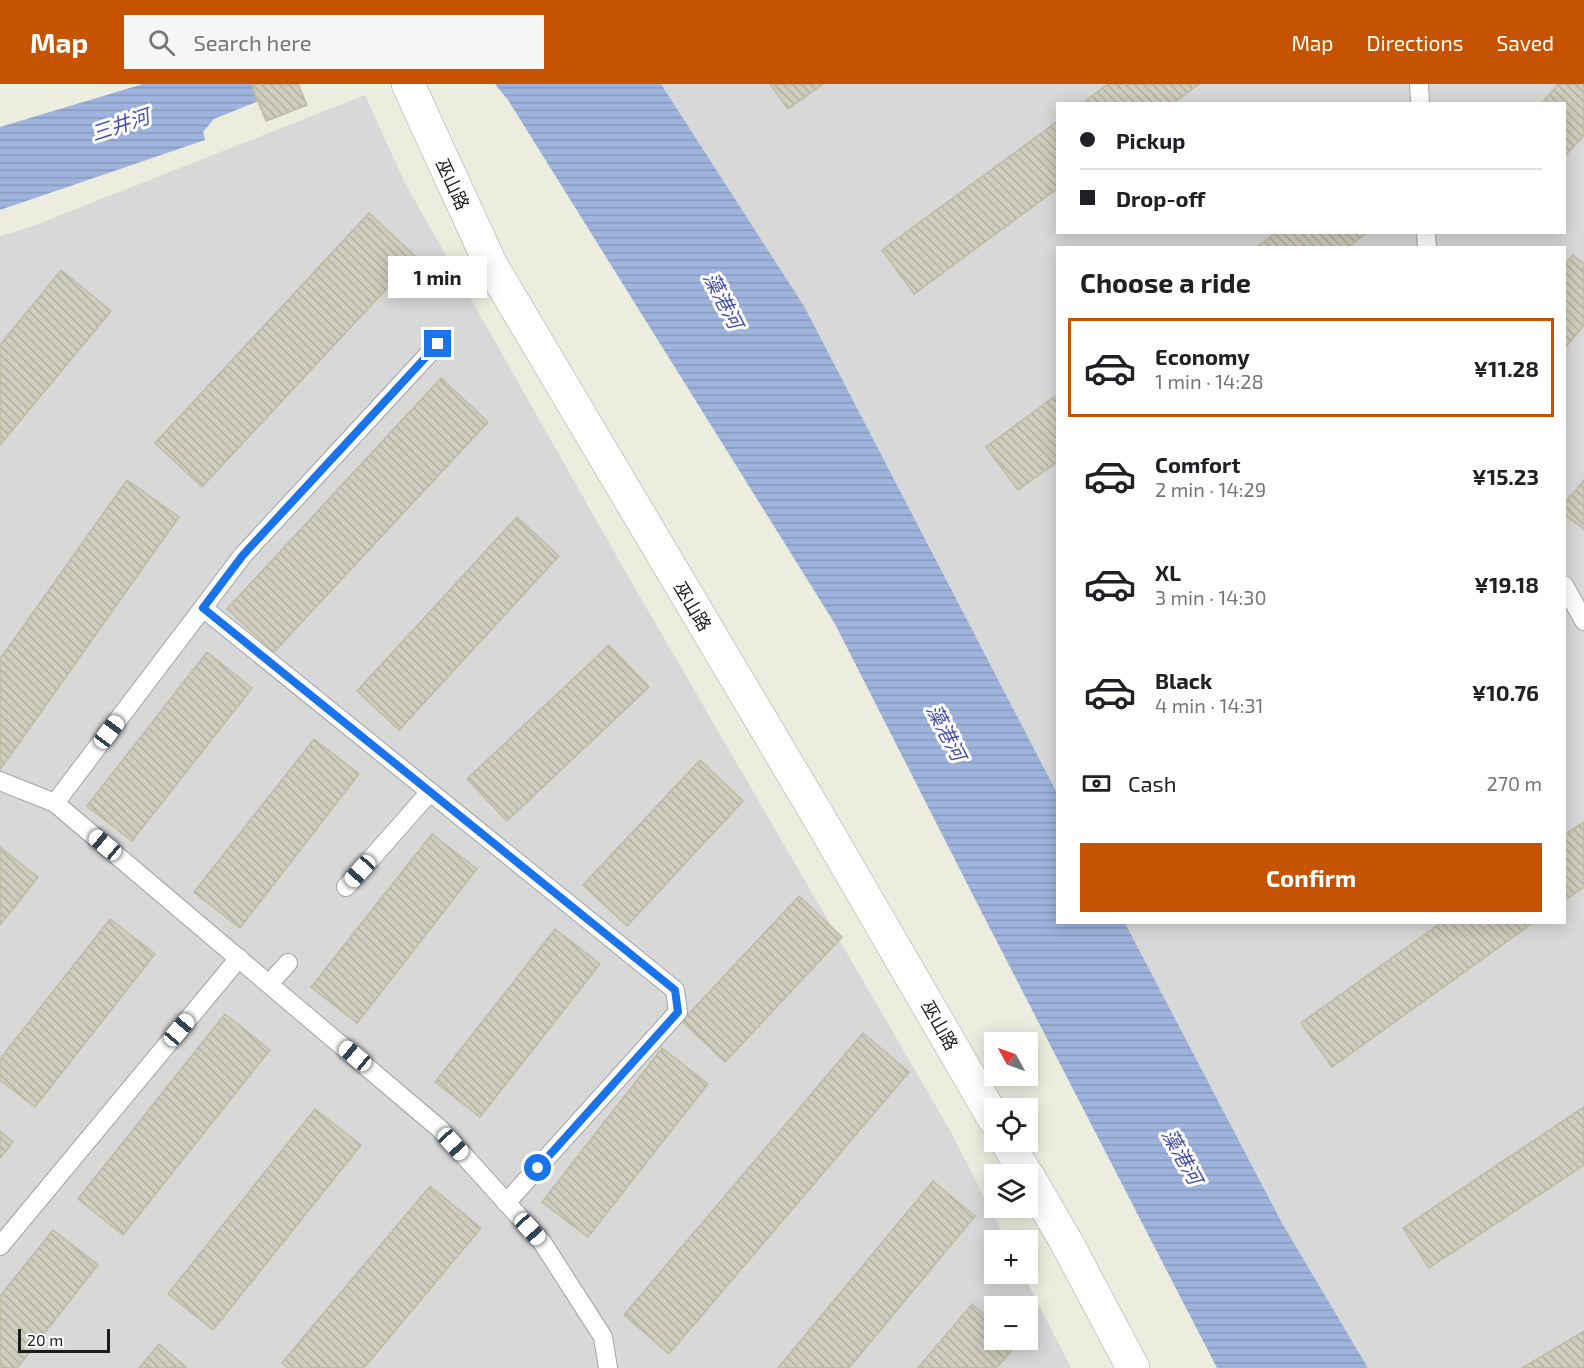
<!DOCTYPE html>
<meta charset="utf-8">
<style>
body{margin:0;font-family:"Exo 2","Noto Sans SC",sans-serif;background:#f6f6f6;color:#202124;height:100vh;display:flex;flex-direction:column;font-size:22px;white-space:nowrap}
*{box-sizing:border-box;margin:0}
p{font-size:20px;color:#757577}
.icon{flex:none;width:33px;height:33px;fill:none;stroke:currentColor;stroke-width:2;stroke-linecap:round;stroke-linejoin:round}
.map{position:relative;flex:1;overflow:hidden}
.side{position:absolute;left:1056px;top:162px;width:510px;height:678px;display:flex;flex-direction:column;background:#fff;border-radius:0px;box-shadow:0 3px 15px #0003}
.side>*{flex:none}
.hud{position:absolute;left:1056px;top:18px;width:510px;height:132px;border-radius:0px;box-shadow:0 3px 15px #0003;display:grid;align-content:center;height:132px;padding:0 24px;background:#fff}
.needle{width:39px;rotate:310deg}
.fabs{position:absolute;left:984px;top:948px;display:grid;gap:12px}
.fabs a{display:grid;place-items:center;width:54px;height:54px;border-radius:0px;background:#fff;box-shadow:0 3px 15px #0003;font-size:30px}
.scale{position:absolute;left:18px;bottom:15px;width:92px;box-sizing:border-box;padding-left:6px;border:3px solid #1b1b1b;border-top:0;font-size:16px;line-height:21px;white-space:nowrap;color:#1b1b1b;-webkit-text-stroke:4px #fff;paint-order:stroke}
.end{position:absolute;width:27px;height:27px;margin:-14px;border:8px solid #1a73e8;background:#fff;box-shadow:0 0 0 3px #fff}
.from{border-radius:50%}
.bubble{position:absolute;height:42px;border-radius:0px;background:#fff;box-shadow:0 3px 15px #0003;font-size:20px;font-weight:700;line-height:42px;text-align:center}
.car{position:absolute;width:18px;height:36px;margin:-18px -9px;border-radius:8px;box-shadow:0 0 4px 2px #0007;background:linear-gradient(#fff 24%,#345 0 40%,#fff 0 76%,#345 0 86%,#fff 0)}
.hud b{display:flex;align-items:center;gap:21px;height:57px;font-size:22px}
.hud b+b{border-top:2px solid #e0e0e0}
.hud i{width:15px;height:15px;background:#202124}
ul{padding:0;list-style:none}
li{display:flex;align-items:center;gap:18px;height:99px;margin:0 12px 9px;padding:0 12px;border:3px solid transparent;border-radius:0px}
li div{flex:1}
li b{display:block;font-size:22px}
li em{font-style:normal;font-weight:700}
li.current{border-color:#c55300}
li>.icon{width:54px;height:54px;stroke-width:1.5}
h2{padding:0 24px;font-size:27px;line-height:72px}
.pay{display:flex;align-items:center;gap:15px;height:66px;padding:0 24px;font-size:22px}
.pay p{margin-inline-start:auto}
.primary-button{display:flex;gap:12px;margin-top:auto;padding:12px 24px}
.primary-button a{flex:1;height:69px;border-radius:0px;background:#c55300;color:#fff;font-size:24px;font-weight:700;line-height:69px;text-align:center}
header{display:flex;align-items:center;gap:36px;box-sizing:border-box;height:84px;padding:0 30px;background:#c55300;color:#fff}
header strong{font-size:28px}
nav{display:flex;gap:33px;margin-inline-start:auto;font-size:21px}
.search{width:420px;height:54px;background:#f6f6f6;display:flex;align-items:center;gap:15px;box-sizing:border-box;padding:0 21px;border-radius:0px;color:#757577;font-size:22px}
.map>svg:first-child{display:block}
.residential{fill:#d9d8d8;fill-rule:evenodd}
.water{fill:url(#water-rules)}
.building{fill:url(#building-back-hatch);stroke:#bfbba2;stroke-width:1.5}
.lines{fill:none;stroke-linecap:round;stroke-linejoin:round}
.service-casing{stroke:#a2a2a2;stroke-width:20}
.tertiary-casing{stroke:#a2a2a2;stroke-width:34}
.service{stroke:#fff;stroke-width:18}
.tertiary{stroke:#fff;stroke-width:33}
.route{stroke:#1a73e8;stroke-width:8}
.labels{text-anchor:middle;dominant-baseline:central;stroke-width:6;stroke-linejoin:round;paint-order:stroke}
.street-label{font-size:18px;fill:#1b1b1b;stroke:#fff}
.water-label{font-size:20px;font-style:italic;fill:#464eac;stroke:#fff}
</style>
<header>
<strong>Map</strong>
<div class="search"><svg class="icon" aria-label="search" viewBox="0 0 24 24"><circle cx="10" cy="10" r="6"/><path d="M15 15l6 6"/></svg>Search here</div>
<nav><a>Map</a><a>Directions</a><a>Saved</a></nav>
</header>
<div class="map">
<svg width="1584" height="1284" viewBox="0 0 1584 1284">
<defs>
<pattern id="water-rules" width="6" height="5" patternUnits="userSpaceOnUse" patternTransform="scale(1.5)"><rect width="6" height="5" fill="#9eb4dc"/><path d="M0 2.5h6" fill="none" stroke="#889abc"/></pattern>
<pattern id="building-back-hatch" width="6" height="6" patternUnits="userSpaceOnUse" patternTransform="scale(1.5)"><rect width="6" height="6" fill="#cfcdbd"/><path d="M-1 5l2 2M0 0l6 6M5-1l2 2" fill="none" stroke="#b1afa2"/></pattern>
</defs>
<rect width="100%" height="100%" fill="#eceddf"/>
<path class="residential" d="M661 0H1584V1284H1368L1282 1139 1125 839 1564 838V164H1058L1057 709 804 222ZM1058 20H1564V148H1058Z
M365 11 405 99 628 492 951 1048 1006 1156H994V1190H1023L1071 1284H0V152L33 142ZM994 1222H1028V1256H994Z"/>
<path class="water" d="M143 0H300L214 35 203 48 205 56 0 126V43Z
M495 0H661L804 222 1057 709 1058 838 1125 839 1282 1139 1368 1284H1217L979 823 835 540 508 16Z"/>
<path class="building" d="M251 0H298L307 21 266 37Z
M770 0H823L788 25Z
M1108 0H1199L1172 20H1081Z
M1558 0H1584V51L1564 73V20H1541Z
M1058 37V104L914 210 882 166Z
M369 129 416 173 202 403 155 359Z
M1276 148H1368L1347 164H1256Z
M1573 171 1584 180V241L1564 265V181Z
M61 186 111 227 0 361V261Z
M441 294 488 338 274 568 227 525Z
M1058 310V377L1018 406 986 363Z
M127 396 179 433 0 686V575Z
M1584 396V445L1564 430V420Z
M517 433 559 472 399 646 357 607Z
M609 561 649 603 507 737 467 695Z
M207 568 252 604 132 757 87 722Z
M314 655 359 690 240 844 194 808Z
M700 676 743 717 627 842 583 801Z
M1584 738V803L1564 817V751Z
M432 750 477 785 357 939 311 903Z
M0 763 38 793 0 841Z
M799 812 842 853 725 978 682 937Z
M110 835 155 870 35 1023 0 996V975Z
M1442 838H1534L1332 983 1301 939Z
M555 845 600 880 480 1033 435 998Z
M225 930 270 966 123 1151 78 1115Z
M863 949 909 988 669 1270 624 1231Z
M662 964 708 1000 588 1153 542 1118Z
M1584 1023V1081L1429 1184 1403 1144Z
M315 1025 361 1061 213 1246 168 1210Z
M0 1047 13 1058 0 1074Z
M933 1097 975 1132 849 1284H778Z
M430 1102 481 1144 364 1284H288L282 1279Z
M53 1146 98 1181 17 1284H0V1212Z
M972 1220 994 1239V1256H1013L1018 1259 996 1284H918Z
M1584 1247V1284H1522Z
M159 1260 187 1284H139Z"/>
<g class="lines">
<defs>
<path id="service" d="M1419 0 1420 20
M1426 148 1427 164
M1564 501 1584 537
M203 524 675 906 678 928 506 1119
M0 697 55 719 440 1045 542 1158 603 1253 608 1284
M55 719 243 471 438 260
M346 803 430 708
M269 900 288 879
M0 1162 239 874"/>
<path id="tertiary" d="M408 0 491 181 821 737 994 1035
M1007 1058 1026 1090
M1028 1092 1068 1161 1133 1284"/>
</defs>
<use href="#service" class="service-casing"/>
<use href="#tertiary" class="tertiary-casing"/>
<use href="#service" class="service"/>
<use href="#tertiary" class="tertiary"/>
</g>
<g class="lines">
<path class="route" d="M438 260 243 471 203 524 675 906 678 928 538 1084"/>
</g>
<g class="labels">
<g class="street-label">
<text transform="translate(453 100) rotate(65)">巫山路</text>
<text transform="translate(693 522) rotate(59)">巫山路</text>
<text transform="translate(940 941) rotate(60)">巫山路</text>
</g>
<g class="water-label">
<text transform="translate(120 40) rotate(-18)">三井河</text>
<text transform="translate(724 216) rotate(63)">藻港河</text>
<text transform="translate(947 648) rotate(63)">藻港河</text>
<text transform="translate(1183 1072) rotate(61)">藻港河</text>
</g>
</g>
</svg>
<div class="fabs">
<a><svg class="needle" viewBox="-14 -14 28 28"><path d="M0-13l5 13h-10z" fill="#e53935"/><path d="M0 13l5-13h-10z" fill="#757577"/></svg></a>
<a><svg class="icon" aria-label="locate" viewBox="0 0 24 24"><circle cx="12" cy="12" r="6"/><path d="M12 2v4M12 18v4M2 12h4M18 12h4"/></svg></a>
<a><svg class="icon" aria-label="layers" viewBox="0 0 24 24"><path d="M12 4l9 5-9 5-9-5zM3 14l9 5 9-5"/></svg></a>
<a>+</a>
<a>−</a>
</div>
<div class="scale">20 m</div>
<i class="end from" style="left:538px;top:1084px"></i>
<i class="end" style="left:438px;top:260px"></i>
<div class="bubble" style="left:388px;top:172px;width:99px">1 min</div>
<i class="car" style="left:109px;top:648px;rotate:37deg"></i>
<i class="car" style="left:105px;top:761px;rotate:310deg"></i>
<i class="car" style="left:360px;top:787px;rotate:222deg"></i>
<i class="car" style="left:179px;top:946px;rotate:40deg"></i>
<i class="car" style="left:355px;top:972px;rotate:310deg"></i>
<i class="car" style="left:453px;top:1060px;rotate:138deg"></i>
<i class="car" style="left:530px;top:1145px;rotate:138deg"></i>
<div class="hud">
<b><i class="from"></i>Pickup</b>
<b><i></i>Drop-off</b>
</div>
<section class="side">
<h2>Choose a ride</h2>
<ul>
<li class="current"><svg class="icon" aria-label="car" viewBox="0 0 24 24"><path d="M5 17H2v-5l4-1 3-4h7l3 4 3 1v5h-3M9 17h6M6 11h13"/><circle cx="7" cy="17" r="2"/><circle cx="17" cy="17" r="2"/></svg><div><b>Economy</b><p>1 min · 14:28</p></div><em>¥11.28</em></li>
<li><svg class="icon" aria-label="car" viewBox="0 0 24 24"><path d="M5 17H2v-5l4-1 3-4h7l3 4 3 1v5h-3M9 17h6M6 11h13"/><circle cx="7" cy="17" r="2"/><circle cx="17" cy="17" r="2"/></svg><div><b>Comfort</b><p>2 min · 14:29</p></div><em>¥15.23</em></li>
<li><svg class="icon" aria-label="car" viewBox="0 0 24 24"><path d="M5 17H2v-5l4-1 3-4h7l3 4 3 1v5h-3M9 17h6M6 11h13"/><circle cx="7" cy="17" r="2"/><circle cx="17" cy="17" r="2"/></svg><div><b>XL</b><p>3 min · 14:30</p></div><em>¥19.18</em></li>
<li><svg class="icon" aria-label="car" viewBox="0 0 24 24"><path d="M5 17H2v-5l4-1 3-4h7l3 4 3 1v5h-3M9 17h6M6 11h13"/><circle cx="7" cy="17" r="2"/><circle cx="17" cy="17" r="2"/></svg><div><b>Black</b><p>4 min · 14:31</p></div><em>¥10.76</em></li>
</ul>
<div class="pay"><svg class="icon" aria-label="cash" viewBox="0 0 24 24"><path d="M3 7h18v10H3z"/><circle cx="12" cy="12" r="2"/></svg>Cash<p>270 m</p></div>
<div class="primary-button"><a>Confirm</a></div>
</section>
</div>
